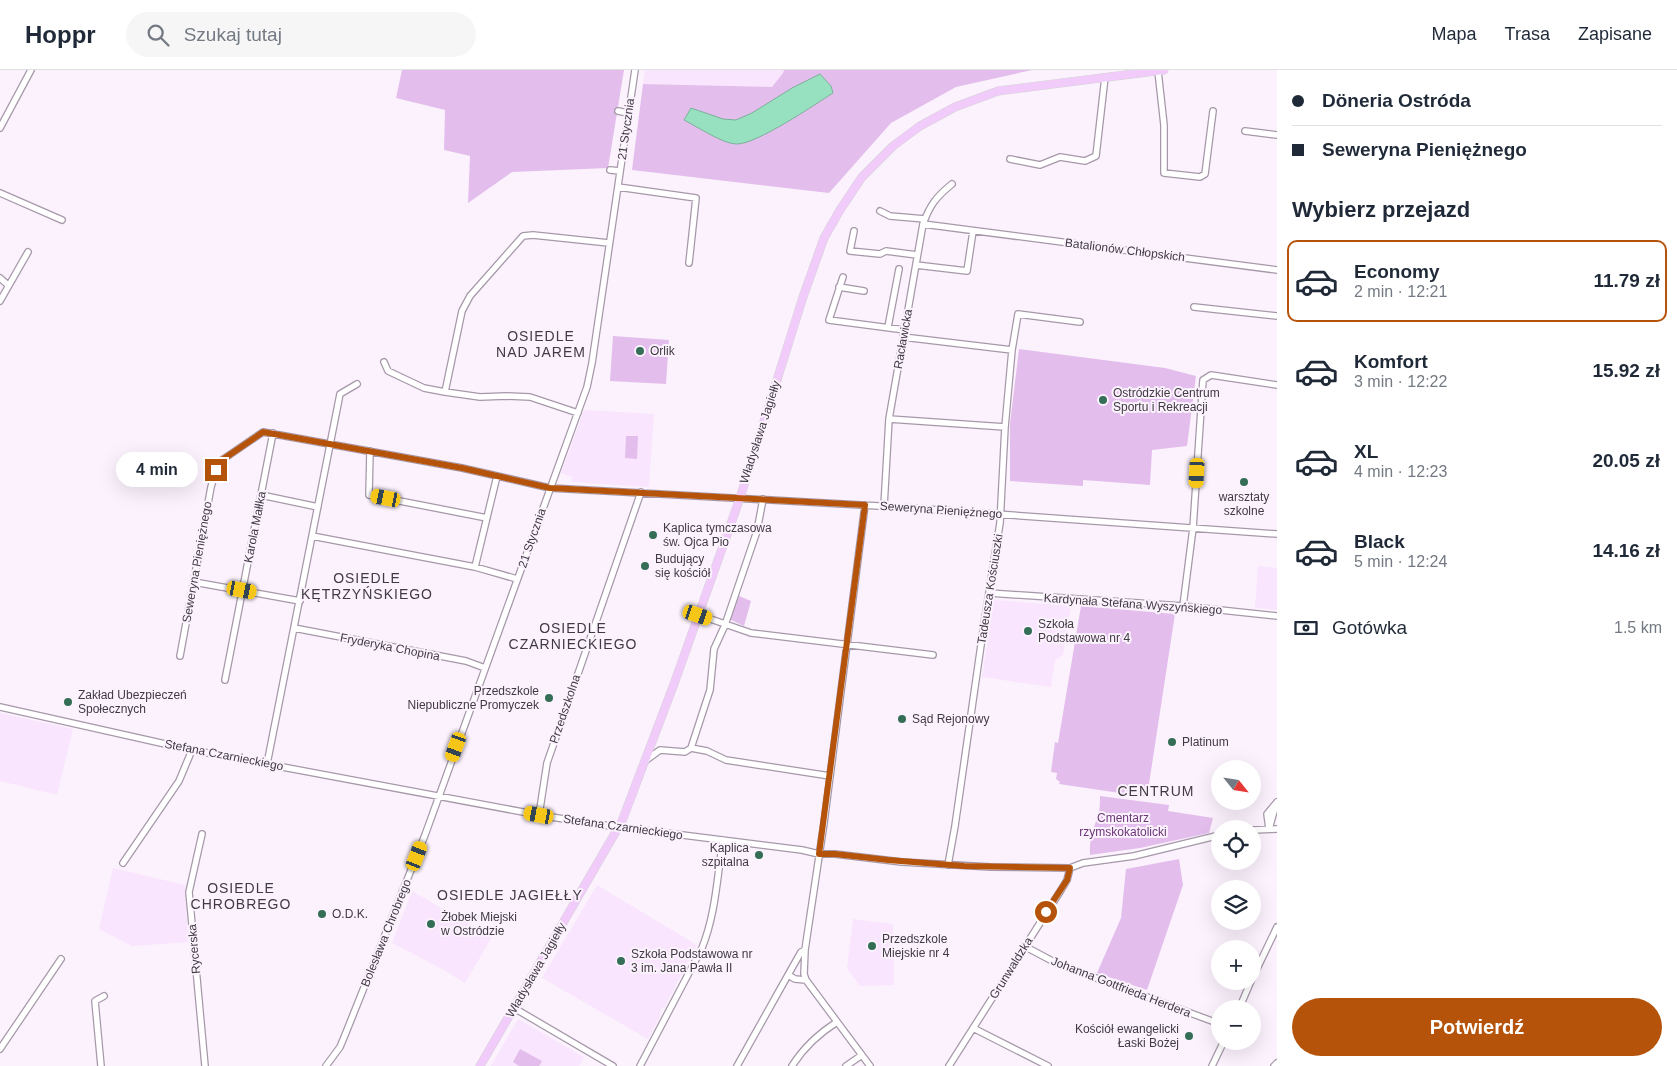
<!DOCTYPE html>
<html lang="pl">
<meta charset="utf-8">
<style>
body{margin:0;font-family:Arial,sans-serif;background:#f6f6f7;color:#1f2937;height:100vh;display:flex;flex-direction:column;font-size:19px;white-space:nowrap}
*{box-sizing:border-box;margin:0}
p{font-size:16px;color:#747a83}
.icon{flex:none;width:28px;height:28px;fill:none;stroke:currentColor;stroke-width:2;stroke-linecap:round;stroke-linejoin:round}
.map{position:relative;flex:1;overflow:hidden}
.sheet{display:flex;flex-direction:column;background:#fff;width:400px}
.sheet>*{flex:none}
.banner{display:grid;align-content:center;height:110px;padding:0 15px;background:#fff}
.needle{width:32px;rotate:120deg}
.buttons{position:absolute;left:1211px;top:690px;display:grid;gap:10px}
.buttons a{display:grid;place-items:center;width:50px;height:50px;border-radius:50%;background:#fff;box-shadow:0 5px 20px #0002;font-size:25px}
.end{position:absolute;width:22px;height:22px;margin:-11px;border:6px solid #b45309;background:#fff;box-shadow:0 0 0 2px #fff}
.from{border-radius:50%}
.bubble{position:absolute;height:35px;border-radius:18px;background:#fff;box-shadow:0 5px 20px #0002;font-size:16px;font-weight:700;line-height:35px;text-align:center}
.car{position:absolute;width:15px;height:30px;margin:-15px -8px;border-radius:6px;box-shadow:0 0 4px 1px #0007;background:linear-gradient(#f5c518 24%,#345 0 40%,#f5c518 0 76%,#345 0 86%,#f5c518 0)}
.banner b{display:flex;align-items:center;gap:18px;height:48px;font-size:19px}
.banner b+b{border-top:1px solid #e0e1e3}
.banner i{width:12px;height:12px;background:#1f2937}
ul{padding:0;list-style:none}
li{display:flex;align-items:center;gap:15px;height:82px;margin:0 10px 8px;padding:0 5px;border:2px solid transparent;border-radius:10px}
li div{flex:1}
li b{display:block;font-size:19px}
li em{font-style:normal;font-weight:700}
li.selected{border-color:#b45309}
li>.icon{width:45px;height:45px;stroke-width:1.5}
h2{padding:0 15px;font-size:22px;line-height:60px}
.pay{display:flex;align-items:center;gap:12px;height:55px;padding:0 15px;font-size:19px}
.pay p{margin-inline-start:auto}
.primary-button{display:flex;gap:10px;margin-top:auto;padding:10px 15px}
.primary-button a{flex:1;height:58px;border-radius:30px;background:#b45309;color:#fff;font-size:20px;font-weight:700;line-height:58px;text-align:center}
header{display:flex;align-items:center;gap:30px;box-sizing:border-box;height:70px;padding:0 25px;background:#fff;border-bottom:1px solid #e0e1e3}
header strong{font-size:24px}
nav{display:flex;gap:28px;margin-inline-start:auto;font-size:18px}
.search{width:350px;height:45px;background:#f6f6f7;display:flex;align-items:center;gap:12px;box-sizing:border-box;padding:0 18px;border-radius:28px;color:#747a83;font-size:19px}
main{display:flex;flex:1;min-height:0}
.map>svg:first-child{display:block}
.built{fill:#f9e5fd}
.green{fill:#e3beec}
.water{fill:#97e1c0;stroke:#7daf9a}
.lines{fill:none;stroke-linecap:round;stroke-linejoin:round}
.minor-casing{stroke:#a698a9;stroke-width:8}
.major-casing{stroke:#d5d4d5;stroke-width:9}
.minor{stroke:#fff;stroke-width:5.5}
.major{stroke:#f1cbfa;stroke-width:8}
.route{stroke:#b45309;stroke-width:6}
.poi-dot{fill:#346e57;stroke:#fbf2fd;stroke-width:2}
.labels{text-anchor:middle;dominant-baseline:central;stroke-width:4;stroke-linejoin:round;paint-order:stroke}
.street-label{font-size:12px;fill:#403a42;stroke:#fbf2fd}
.poi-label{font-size:12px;fill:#403a42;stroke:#fbf2fd;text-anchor:start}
.park-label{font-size:12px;fill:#6b3777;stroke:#fbf2fd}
.neighbourhood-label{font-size:14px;letter-spacing:1px;fill:#403a42;stroke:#fbf2fd}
</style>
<header>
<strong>Hoppr</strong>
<div class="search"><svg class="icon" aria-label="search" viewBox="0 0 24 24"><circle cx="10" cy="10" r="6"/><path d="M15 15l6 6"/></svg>Szukaj tutaj</div>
<nav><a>Mapa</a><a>Trasa</a><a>Zapisane</a></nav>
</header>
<main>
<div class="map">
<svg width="1277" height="996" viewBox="0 0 1277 996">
<rect width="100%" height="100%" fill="#fbf2fd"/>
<path class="built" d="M645 0H784L783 3 773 17 643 14Z
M584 340 654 344 649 417 572 412V407L561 403Z
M1258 496 1277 498V540L1255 538Z
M994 530 1071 536 1063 585 1055 590 1051 617 982 607Z
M0 643 73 659 57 725 0 711Z
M113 798 185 815 188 872 132 876 99 859Z
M597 815 697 875 664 938H662L660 943 661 945 648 969 542 908Z
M412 821 492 867 465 913 442 899 392 873Z
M853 849 893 854 894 915 860 916 847 898Z
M518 949 584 987 579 996H491Z"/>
<path class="green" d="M402 0H624L608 98 512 102 468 133 470 86 444 80 445 40 396 28Z
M784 0H1032L956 17 891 53 829 123 632 100 643 14 772 17 783 3Z
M613 266 669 270 666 314 610 311Z
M1019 279 1165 298 1196 306 1187 376 1152 380 1150 415 1083 410V416L1010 411V353Z
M626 366H638L637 389 625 388Z
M737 525 751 531 744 556 729 549Z
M1081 536 1175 544 1147 727 1059 714 1060 712 1056 709 1057 703 1051 702 1055 672 1058 673Z
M1100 726 1169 735 1168 741 1213 748 1209 763 1140 778 1090 785C1089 771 1093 759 1098 746 1100 740 1100 732 1100 726Z
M1179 789 1183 815 1147 920 1097 903 1121 848 1126 799Z
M520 979 542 991 539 996H519L513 992Z"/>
<path class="water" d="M820 4 831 16 833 23C814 35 757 74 737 74 723 74 698 57 684 50L691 38 723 49 736 50 752 43 792 18Z"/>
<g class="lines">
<defs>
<path id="minor" d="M1158 1 1164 55V103L1200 107 1205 104 1213 41
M618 41 628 43
M0 58 31 0
M1245 61 1277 65
M1010 89 1040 95 1060 87 1085 91 1096 86 1105 7
M610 100 620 101
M618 117 696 128 689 193
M0 123 62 150
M880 141 890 146 925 149
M923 154 1277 200
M854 161 850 181 880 184 886 181 917 185
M916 195 967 201 973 161
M843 207 829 250 905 260
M0 208 8 215
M839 217 864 221
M0 231 28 182
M1194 237 1277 246
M888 257 899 199
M903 267 1012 280
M384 292 388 301 424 318 445 322
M578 343 530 327 506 326 480 327 445 322 462 241 470 226 523 166 533 165 609 173
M889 349 1005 357
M370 381 369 425 487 448
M261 425 318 437
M763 429 757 461 725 555 714 579 710 620 691 678 707 681 726 690 830 706
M865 435 824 753 805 880 804 904 806 910 870 996
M884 436 889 349 923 154C930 135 936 127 952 114
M312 466 475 497 517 509
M475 497 497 406
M194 512 300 531
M989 523 1183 536 1277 546
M1183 536 1193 458 1203 310 1211 305 1277 315
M699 545 751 563 933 585
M294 558 466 591 485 598
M180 586 211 417 216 400 222 390 263 362 462 398 550 418 897 437 1277 464
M225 610 273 363
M0 637 192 680 539 745 595 754 802 780 819 784H835L902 792 991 797 1070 798 1083 793 1134 786 1220 765
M645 691 660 680 685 682 691 678
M267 694 340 324 357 314
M539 745 547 693 641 422
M1269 759 1267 744 1277 732
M1269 759 1276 734
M1252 760 1277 759
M202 764 189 822 205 996
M123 793 179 711 192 680
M948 795 955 756 984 554 1000 453 1005 357 1012 280 1018 244 1080 252
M1024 876 1058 894 1220 954
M805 880 801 882 788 905 795 909 806 910
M1252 909 1277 857
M514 938 613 996
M1239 939 1251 911
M973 958 1048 996
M0 979 61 889
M101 996 95 931 104 926
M326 996 340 977 345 965 425 765 587 317 592 293 635 0
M640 996 702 878C716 843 717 807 723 770
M737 996 788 905
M792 996C804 977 818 964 837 952
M846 996 862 985
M949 996 1061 820 1067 810 1070 798
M1212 996 1224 971
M1274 996 1277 993"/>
<path id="major" d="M480 996 622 751 674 614 740 428 803 227 824 168 840 140 862 107 893 76 920 56 955 37 998 21 1164 0"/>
</defs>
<use href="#minor" class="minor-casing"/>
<use href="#major" class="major-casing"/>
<use href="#minor" class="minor"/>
<use href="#major" class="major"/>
</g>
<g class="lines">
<path class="route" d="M216 400 222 390 263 362 462 398 550 418 865 435 819 784H835L888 790 964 796 1070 798 1067 810 1046 842"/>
</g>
<g class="poi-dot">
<circle cx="640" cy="281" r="5"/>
<circle cx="1103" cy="330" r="5"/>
<circle cx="1244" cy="412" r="5"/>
<circle cx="653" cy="465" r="5"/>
<circle cx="645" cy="496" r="5"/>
<circle cx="1028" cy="561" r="5"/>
<circle cx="549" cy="628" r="5"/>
<circle cx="68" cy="632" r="5"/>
<circle cx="902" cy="649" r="5"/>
<circle cx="1172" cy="672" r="5"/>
<circle cx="759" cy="785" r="5"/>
<circle cx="322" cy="844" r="5"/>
<circle cx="431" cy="854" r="5"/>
<circle cx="872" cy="876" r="5"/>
<circle cx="621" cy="891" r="5"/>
<circle cx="1189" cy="966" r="5"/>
</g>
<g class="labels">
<g class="street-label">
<text transform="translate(626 59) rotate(-82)">21 Stycznia</text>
<text transform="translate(1125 180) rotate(7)">Batalionów Chłopskich</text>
<text transform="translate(903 269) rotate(-80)">Racławicka</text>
<text transform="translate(760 362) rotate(-72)">Władysława Jagiełły</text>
<text transform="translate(941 440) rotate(4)">Seweryna Pieniężnego</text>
<text transform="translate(255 457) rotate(-79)">Karola Małłka</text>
<text transform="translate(532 468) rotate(-71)">21 Stycznia</text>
<text transform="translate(197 492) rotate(-80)">Seweryna Pieniężnego</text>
<text transform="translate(990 519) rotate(-81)">Tadeusza Kościuszki</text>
<text transform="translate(1133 534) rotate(4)">Kardynała Stefana Wyszyńskiego</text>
<text transform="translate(390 577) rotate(11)">Fryderyka Chopina</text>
<text transform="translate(565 639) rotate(-71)">Przedszkolna</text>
<text transform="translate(224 685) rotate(11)">Stefana Czarnieckiego</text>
<text transform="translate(623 757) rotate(8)">Stefana Czarnieckiego</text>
<text transform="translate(386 863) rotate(-68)">Bolesława Chrobrego</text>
<text transform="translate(194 879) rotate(-95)">Rycerska</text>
<text transform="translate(1011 898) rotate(-58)">Grunwaldzka</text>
<text transform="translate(536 900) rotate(-60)">Władysława Jagiełły</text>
<text transform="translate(1121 917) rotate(21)">Johanna Gottfrieda Herdera</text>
</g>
<g class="poi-label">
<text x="650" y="281">Orlik</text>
<text x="1113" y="323">Ostródzkie Centrum<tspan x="1113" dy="14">Sportu i Rekreacji</tspan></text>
<text x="1244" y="427" text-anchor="middle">warsztaty<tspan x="1244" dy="14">szkolne</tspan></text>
<text x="663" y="458">Kaplica tymczasowa<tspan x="663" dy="14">św. Ojca Pio</tspan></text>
<text x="655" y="489">Budujący<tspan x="655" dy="14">się kościół</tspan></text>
<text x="1038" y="554">Szkoła<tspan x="1038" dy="14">Podstawowa nr 4</tspan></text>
<text x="539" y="621" text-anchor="end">Przedszkole<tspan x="539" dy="14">Niepubliczne Promyczek</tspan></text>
<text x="78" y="625">Zakład Ubezpieczeń<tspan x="78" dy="14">Społecznych</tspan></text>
<text x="912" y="649">Sąd Rejonowy</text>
<text x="1182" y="672">Platinum</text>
<text x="749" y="778" text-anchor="end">Kaplica<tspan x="749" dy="14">szpitalna</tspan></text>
<text x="332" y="844">O.D.K.</text>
<text x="441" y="847">Żłobek Miejski<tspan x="441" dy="14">w Ostródzie</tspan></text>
<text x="882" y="869">Przedszkole<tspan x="882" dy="14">Miejskie nr 4</tspan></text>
<text x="631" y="884">Szkoła Podstawowa nr<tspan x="631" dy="14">3 im. Jana Pawła II</tspan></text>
<text x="1179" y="959" text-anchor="end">Kościół ewangelicki<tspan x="1179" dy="14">Łaski Bożej</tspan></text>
</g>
<g class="park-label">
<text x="1123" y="748">Cmentarz<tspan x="1123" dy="14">rzymskokatolicki</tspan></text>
</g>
<g class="neighbourhood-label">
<text x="541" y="266">OSIEDLE<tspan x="541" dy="16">NAD JAREM</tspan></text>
<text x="367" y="508">OSIEDLE<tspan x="367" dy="16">KĘTRZYŃSKIEGO</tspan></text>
<text x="573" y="558">OSIEDLE<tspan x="573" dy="16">CZARNIECKIEGO</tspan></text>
<text x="1156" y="721">CENTRUM</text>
<text x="241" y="818">OSIEDLE<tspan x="241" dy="16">CHROBREGO</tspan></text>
<text x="510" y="825">OSIEDLE JAGIEŁŁY</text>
</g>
</g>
</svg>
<div class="buttons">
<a><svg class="needle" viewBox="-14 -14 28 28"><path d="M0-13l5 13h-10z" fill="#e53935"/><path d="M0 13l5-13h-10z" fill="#747a83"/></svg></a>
<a><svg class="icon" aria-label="locate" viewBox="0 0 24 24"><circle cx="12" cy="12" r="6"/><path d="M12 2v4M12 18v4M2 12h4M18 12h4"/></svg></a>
<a><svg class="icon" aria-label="layers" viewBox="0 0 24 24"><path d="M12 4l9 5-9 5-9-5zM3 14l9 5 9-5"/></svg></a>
<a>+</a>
<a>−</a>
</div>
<i class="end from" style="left:1046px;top:842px"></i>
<i class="end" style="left:216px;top:400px"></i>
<div class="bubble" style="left:116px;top:382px;width:82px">4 min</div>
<i class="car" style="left:1197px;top:403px;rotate:183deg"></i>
<i class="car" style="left:386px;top:428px;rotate:281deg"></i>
<i class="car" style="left:242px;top:520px;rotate:101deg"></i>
<i class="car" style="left:698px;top:545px;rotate:109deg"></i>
<i class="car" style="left:456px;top:677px;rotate:200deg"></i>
<i class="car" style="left:539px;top:745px;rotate:280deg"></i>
<i class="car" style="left:417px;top:786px;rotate:21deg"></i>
</div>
<section class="sheet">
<div class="banner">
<b><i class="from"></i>Döneria Ostróda</b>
<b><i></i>Seweryna Pieniężnego</b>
</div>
<h2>Wybierz przejazd</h2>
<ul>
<li class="selected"><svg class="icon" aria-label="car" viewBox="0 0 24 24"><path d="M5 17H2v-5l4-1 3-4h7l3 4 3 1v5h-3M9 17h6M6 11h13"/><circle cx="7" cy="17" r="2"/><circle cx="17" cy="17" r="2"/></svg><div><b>Economy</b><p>2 min · 12:21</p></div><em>11.79 zł</em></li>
<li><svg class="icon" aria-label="car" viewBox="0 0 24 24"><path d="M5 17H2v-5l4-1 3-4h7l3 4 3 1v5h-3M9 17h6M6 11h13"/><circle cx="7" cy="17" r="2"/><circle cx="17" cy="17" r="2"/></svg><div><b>Komfort</b><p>3 min · 12:22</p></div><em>15.92 zł</em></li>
<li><svg class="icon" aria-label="car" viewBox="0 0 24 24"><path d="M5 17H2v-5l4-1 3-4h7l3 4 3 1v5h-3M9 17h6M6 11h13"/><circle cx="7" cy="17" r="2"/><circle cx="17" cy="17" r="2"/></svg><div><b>XL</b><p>4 min · 12:23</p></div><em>20.05 zł</em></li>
<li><svg class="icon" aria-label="car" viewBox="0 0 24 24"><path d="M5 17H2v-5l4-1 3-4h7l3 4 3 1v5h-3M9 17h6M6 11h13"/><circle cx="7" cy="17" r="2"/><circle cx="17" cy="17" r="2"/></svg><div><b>Black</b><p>5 min · 12:24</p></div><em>14.16 zł</em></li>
</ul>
<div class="pay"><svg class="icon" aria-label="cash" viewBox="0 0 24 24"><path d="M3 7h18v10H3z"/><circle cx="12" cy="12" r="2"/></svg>Gotówka<p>1.5 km</p></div>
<div class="primary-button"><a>Potwierdź</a></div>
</section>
</main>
